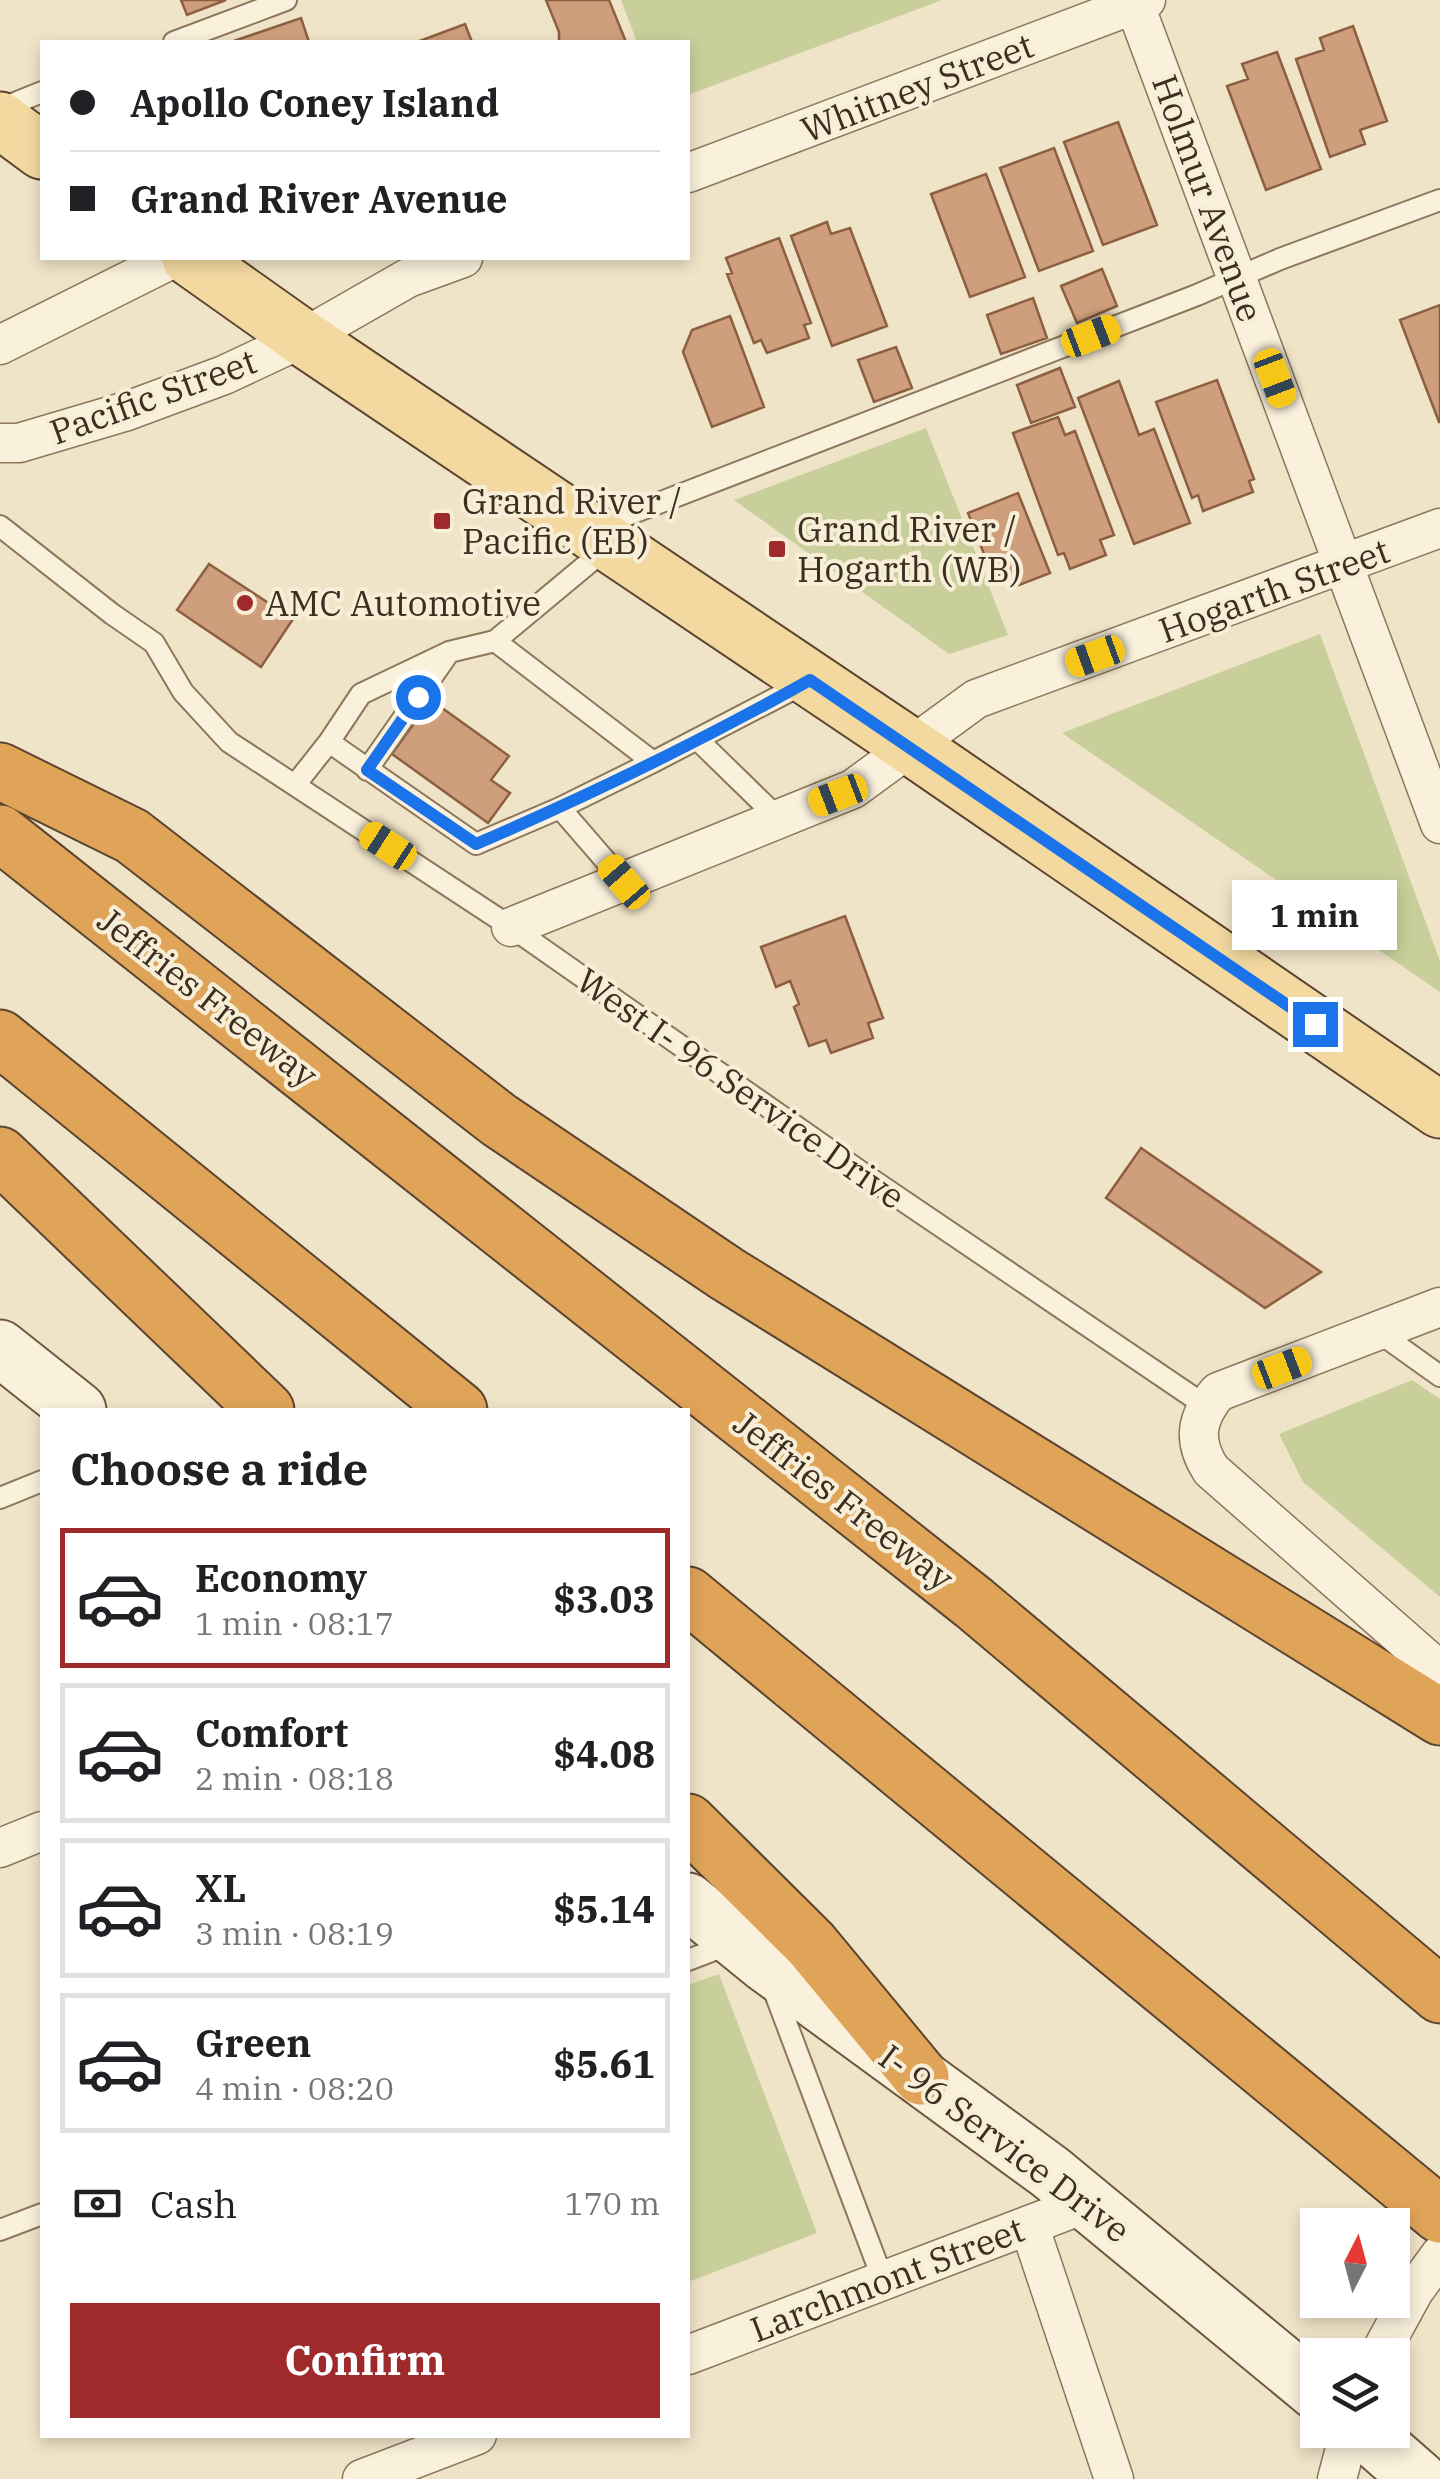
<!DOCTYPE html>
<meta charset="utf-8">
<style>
body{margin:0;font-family:"IBM Plex Serif",serif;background:#f6f6f6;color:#202124;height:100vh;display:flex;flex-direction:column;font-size:38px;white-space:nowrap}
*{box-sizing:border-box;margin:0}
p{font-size:32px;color:#757577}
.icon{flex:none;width:55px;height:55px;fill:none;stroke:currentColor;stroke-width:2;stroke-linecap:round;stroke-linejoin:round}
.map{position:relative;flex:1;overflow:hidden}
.side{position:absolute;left:40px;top:1408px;width:650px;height:1030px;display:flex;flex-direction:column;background:#fff;border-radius:0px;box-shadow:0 5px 15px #0003}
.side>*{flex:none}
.guide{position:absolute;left:40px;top:40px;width:650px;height:220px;border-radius:0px;box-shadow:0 5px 15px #0003;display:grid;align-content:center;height:220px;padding:0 30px;background:#fff}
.needle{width:65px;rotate:6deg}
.buttons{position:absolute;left:1300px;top:2208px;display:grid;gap:20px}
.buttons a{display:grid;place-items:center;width:110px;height:110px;border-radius:0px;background:#fff;box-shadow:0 5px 15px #0003;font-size:50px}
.end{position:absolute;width:45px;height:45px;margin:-22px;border:12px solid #1a73e8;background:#fff;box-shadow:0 0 0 5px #fff}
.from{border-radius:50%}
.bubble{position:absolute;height:70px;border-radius:0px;background:#fff;box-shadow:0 5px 15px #0003;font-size:32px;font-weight:800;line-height:70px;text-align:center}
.car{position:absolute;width:30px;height:60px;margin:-30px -15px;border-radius:12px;box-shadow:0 0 8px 2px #0007;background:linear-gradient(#f5c518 24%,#345 0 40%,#f5c518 0 76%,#345 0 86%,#f5c518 0)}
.guide b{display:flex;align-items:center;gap:35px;height:95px;font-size:38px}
.guide b+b{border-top:2px solid #e0e0e0}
.guide i{width:25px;height:25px;background:#202124}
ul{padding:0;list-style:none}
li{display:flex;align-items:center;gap:30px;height:140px;margin:0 20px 15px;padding:0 10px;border:5px solid #e0e0e0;border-radius:0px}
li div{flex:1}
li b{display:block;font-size:38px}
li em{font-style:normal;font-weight:800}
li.on{border-color:#9e2a2b}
li>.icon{width:90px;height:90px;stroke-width:1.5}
h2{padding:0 30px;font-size:45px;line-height:120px}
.pay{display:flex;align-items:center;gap:25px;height:110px;padding:0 30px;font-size:38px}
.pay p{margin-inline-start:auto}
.primary-button{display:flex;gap:20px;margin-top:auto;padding:20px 30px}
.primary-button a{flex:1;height:115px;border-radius:0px;background:#9e2a2b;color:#fff;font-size:40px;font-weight:800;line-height:115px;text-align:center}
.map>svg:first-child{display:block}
.green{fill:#c9cf9b}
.building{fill:#cf9f7d;stroke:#8d5f41;stroke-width:2.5}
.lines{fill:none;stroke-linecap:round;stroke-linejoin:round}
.lane-casing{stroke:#8d765c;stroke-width:24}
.street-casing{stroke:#8d765c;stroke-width:41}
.secondary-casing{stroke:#6f573f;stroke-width:59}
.primary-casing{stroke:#5b4430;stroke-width:59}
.highway-casing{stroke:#5b4430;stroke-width:59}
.lane{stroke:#faf1dc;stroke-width:20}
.street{stroke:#faf1dc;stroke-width:38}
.secondary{stroke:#faf1dc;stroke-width:55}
.primary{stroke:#f3d9a0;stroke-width:55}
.highway{stroke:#e0a458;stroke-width:55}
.route{stroke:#1a73e8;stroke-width:12}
.poi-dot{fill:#9e2a2b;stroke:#f7eed8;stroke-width:4}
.labels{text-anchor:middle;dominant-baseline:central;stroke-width:8;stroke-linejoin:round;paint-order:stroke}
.street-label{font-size:35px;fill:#3d2e20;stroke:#f7eed8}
.poi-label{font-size:35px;fill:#3d2e20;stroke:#f7eed8;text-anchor:start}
</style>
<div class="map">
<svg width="1440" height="2479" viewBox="0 0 1440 2479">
<rect width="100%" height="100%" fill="#f0e4c8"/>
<path class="green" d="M621 0H942L688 95V42H637Z
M926 428 1008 635 949 654 734 500Z
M1320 634 1440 961V992L1062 733Z
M1412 1380 1440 1399V1597L1303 1482 1279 1434Z
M719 1974 817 2233 688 2282V1985Z"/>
<path class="building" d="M181 0H226L187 15Z
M546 0H609L626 42H559V32Z
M301 18 309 42H231Z
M465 24 472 42H417Z
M1353 26 1387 121 1360 130 1365 144 1330 157 1296 59 1324 50 1320 38Z
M1277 52 1321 169 1266 190 1227 86 1248 79 1242 64Z
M1118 122 1157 225 1103 245 1064 142Z
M1054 148 1093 251 1039 271 1000 168Z
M986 174 1025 277 970 297 931 194Z
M827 222 831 234 850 228 887 326 832 346 791 236Z
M779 238 811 323 804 325 809 338 767 353 761 340 754 343 727 274 732 273 726 258Z
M1102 269 1117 306 1077 323 1061 286Z
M1033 298 1047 338 1001 354 987 315Z
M1440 305V422H1439L1400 320Z
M730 316 764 407 712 427 683 352 692 330Z
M896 347 912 388 874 402 858 360Z
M1060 368 1075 407 1031 423 1017 385Z
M1217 380 1254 479 1249 481 1253 492 1203 511 1198 495 1192 498 1156 402Z
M1119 381 1139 435 1154 429 1190 523 1134 544 1078 398Z
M1058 417 1065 435 1075 431 1114 535 1100 540 1106 555 1070 569 1064 553 1058 555 1013 433Z
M1018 493 1050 573 1014 587 1008 571 993 577 968 513Z
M209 564 293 619 261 667 177 610Z
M431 700 509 756 491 780 510 793 488 823 392 754Z
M845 916 883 1018 868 1023 873 1038 831 1053 826 1040 809 1046 794 1007 799 1004 790 981 776 987 761 947Z
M1141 1148 1321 1272 1265 1308 1106 1198Z"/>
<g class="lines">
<defs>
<path id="lane" d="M174 42 286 0
M0 109 42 92
M0 526 112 614 154 643 183 692 229 742 511 927 871 1179 1206 1406
M594 528 1197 295 1280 259 1440 200
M495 641 653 762 807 682
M699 741 779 819
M367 770 448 654
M295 785 329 742
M560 808 476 844 329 742 361 694 449 652 495 641 608 547
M624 882 560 808 653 762
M1377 1331 1440 1376
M0 1498 42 1481
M688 1960 730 1944
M773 1988 883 2280
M0 2230 42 2214"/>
<path id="street" d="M1133 0 1440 824
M688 173 1146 0
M0 345 174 258
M0 443H19L127 411 224 375 303 338 408 278 463 258
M511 927 853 789 976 699 1440 528
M1440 1307 1218 1392C1196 1418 1192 1441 1211 1470L1440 1671
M0 1848 42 1831
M1029 2225 1114 2479
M688 2355 1087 2203
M1379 2355 1414 2291 1440 2255
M362 2479 477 2435
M1337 2479 1350 2430"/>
<path id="secondary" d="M0 1348 78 1410
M688 1901 764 1963 1050 2172 1318 2393
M1363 2430 1419 2479"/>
<path id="primary" d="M0 120 42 151
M190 258 303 338 910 746 1440 1110"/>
<path id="highway" d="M0 771 132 836 499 1120 727 1274 1440 1717
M0 833 974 1603 1440 1995
M0 1038 459 1410
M0 1155 266 1410
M688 1595 1440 2215
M688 1822 811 1944 921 2077"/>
</defs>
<use href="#lane" class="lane-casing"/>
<use href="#street" class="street-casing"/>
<use href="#secondary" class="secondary-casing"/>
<use href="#primary" class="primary-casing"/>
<use href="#highway" class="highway-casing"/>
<use href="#lane" class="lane"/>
<use href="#street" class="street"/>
<use href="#secondary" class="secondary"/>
<use href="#primary" class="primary"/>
<use href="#highway" class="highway"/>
</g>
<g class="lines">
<path class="route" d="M418 697 367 770 476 844C590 795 701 741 810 680L1315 1024"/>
</g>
<g class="poi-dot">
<rect x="432" y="511" width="20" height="20" rx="5"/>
<rect x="767" y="539" width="20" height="20" rx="5"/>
<circle cx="245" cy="603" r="10"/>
</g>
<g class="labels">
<g class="street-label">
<text transform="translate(917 87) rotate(-21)">Whitney Street</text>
<text transform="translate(1208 198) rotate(70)">Holmur Avenue</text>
<text transform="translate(153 396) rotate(-20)">Pacific Street</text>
<text transform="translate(1274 590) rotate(-20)">Hogarth Street</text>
<text transform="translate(208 997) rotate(38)">Jeffries Freeway</text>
<text transform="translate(741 1088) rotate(35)">West I- 96 Service Drive</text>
<text transform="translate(844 1500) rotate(38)">Jeffries Freeway</text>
<text transform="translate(1005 2143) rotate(37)">I- 96 Service Drive</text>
<text transform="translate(887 2279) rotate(-21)">Larchmont Street</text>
</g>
<g class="poi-label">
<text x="462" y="501">Grand River /<tspan x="462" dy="40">Pacific (EB)</tspan></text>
<text x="797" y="529">Grand River /<tspan x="797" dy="40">Hogarth (WB)</tspan></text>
<text x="265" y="603">AMC Automotive</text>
</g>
</g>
</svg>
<div class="buttons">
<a><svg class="needle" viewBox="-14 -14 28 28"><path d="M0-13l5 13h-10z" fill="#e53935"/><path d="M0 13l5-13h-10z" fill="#757577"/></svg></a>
<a><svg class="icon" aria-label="layers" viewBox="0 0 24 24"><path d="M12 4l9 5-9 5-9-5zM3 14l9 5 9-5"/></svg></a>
</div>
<i class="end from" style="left:418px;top:697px"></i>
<i class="end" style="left:1315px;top:1024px"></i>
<div class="bubble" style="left:1232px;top:880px;width:165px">1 min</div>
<i class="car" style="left:1091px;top:336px;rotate:69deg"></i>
<i class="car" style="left:1275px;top:378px;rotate:159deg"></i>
<i class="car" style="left:1095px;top:656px;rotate:250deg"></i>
<i class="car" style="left:838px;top:795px;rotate:249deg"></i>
<i class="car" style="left:388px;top:846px;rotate:303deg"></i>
<i class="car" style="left:624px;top:882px;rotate:319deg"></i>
<i class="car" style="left:1282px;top:1368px;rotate:69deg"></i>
<div class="guide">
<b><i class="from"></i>Apollo Coney Island</b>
<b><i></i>Grand River Avenue</b>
</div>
<section class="side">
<h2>Choose a ride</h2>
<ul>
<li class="on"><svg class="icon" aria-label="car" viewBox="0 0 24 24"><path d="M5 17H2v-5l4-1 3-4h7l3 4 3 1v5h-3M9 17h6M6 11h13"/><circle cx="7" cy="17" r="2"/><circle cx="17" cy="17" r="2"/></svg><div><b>Economy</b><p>1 min · 08:17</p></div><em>$3.03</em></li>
<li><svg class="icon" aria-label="car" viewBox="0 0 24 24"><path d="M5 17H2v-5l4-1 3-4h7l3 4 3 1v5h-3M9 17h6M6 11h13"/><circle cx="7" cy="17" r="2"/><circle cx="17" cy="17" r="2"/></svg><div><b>Comfort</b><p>2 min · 08:18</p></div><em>$4.08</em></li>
<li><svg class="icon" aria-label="car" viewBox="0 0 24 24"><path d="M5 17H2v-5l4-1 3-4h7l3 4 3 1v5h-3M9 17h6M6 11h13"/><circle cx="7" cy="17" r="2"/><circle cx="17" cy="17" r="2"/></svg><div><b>XL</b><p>3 min · 08:19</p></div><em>$5.14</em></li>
<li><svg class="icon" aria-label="car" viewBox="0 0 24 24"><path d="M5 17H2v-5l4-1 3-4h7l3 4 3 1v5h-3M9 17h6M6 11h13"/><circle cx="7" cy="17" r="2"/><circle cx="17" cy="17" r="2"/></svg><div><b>Green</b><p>4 min · 08:20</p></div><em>$5.61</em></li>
</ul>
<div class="pay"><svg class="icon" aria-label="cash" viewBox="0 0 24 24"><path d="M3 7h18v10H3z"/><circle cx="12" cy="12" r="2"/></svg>Cash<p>170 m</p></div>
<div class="primary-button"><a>Confirm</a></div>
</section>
</div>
